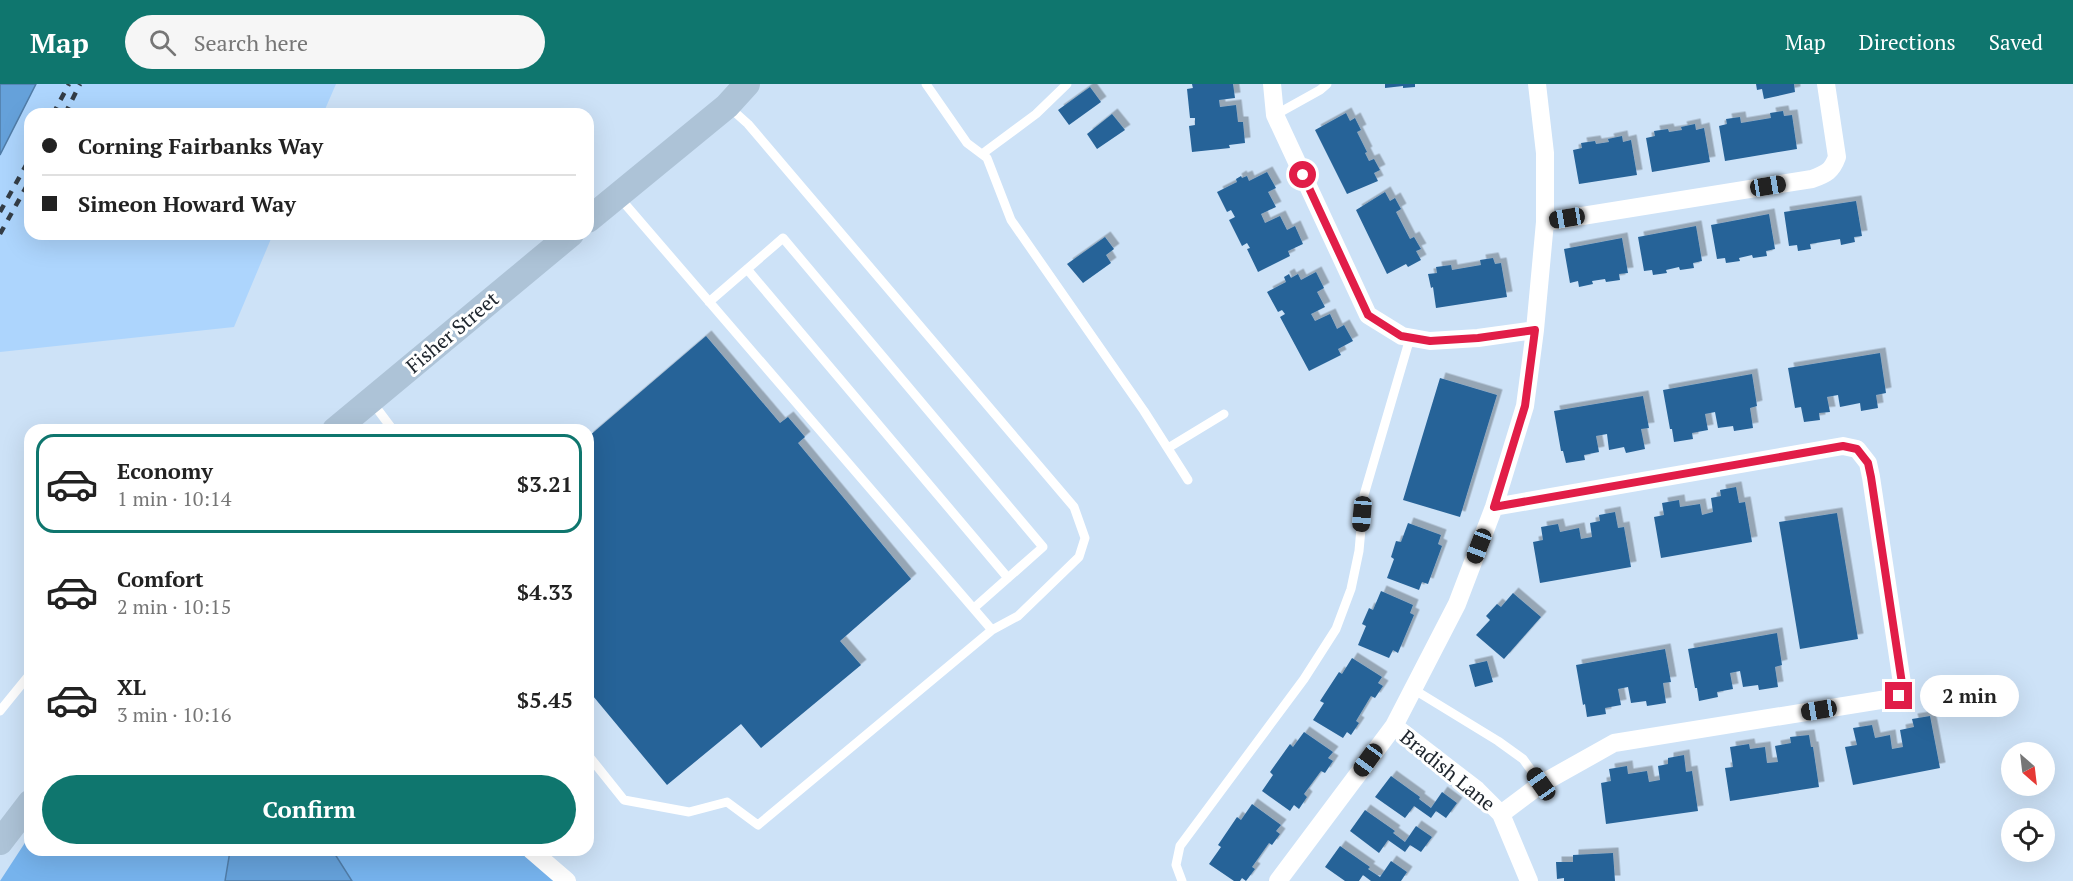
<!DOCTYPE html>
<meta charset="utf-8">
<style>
body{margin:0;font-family:"PT Serif",serif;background:#f6f6f6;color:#222;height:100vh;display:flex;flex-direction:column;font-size:22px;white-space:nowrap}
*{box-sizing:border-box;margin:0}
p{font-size:20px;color:#767676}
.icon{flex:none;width:33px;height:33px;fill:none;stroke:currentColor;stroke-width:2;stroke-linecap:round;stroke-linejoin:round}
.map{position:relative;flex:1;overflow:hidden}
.panel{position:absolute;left:24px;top:340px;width:570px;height:432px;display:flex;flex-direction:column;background:#fff;border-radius:18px;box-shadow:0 6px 24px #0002}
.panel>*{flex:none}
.banner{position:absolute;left:24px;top:24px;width:570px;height:132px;border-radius:18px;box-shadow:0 6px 24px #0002;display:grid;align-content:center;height:132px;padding:0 18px;background:#fff}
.needle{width:39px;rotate:152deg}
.tools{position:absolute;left:2001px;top:658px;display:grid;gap:12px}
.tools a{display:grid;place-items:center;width:54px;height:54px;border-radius:50%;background:#fff;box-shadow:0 6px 24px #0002;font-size:30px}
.end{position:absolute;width:27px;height:27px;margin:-14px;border:8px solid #e11d48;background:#fff;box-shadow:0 0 0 3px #fff}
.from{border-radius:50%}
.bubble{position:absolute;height:42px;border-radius:21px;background:#fff;box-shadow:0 6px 24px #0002;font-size:20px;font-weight:800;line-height:42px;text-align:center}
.car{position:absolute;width:18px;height:36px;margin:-18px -9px;border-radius:8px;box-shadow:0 0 4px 2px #0007;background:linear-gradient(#222 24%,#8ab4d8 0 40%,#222 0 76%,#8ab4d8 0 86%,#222 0)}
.banner b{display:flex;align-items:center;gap:21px;height:57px;font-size:22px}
.banner b+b{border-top:2px solid #e0e0e0}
.banner i{width:15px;height:15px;background:#222}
ul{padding:10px 0 0;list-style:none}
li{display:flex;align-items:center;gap:18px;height:99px;margin:0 12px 9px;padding:0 6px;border:3px solid transparent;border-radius:18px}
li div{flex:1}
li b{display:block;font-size:22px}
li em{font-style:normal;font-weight:800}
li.active{border-color:#0f766e}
li>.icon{width:54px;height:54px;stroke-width:1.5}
.cta{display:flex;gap:12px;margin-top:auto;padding:12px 18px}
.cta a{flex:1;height:69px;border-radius:36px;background:#0f766e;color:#fff;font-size:24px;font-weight:800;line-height:69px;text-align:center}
header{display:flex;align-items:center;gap:36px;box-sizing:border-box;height:84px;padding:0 30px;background:#0f766e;color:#fff}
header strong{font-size:28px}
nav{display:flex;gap:33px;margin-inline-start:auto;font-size:21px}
.search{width:420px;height:54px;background:#f6f6f6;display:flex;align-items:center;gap:15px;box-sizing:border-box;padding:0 21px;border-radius:33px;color:#767676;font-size:22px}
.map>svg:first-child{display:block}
.green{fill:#add5fd}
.forest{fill:#76b3ed}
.water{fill:#65a1da;stroke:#507ca7;stroke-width:1.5}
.building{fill:#276398;filter:url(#shadow)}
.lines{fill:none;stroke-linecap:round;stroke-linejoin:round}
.lane{stroke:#fff;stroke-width:9}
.street{stroke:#fff;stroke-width:18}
.secondary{stroke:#adc3d7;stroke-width:26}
.rail{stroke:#343d46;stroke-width:4.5;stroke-dasharray:8 8;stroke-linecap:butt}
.route{stroke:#e11d48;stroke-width:8}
.labels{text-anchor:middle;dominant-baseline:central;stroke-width:6;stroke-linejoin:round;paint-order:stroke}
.street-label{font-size:20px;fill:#20272f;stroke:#fff}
</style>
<header>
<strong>Map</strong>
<div class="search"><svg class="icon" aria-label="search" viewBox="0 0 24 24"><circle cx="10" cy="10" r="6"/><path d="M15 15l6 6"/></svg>Search here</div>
<nav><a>Map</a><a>Directions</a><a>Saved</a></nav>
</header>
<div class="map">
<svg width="2073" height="797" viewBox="0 0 2073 797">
<defs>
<filter id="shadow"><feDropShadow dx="5.5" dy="-5.5" stdDeviation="0" flood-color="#0004"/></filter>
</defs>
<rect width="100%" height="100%" fill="#cde2f7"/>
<path class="green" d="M0 0H336L323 30H30V150H273L234 243 0 268Z"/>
<path class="forest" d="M30 751V766L230 767 225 797H0Z
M333 767H520L556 797H352Z"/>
<path class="water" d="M0 0H36L0 71Z
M230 767H333L352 797H225Z"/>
<path class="building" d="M1192 0H1233L1235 14 1219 16 1220 23 1236 21 1238 38H1243L1245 59 1229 61 1230 64 1192 68 1189 42 1195 41V34H1190L1187 5 1193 4Z
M1385 0H1415V3L1403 4V2L1385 4Z
M1756 0H1794L1795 8 1764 15 1762 5 1757 6Z
M1090 3 1101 18 1069 41 1058 26Z
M1783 27 1784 32 1792 31 1797 65 1725 77 1719 42 1727 40 1726 35 1740 33 1741 39 1771 34 1770 29Z
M1346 29 1350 37 1355 34 1361 46 1357 48 1367 68 1365 69 1369 77 1374 75 1380 86 1374 89 1378 97 1347 110 1315 46Z
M1112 30 1125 46 1097 65 1087 50Z
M1695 40 1696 46 1704 44 1710 78 1652 88 1646 54 1655 52 1654 47 1668 45 1669 48 1682 46 1681 43Z
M1622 52 1623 58 1631 56 1637 91 1579 100 1573 66 1582 64 1581 59 1595 57 1596 60 1609 58 1608 55Z
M1267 88 1276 104 1268 108 1276 123 1261 130 1265 139 1280 132 1287 146 1295 142 1303 160 1288 167 1290 172 1258 188 1247 165 1250 164 1247 159 1242 162 1229 136 1235 133 1231 126 1227 128 1217 108 1237 98 1236 95 1241 92 1242 94 1247 92 1249 97Z
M1385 108 1390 117 1395 114 1401 125 1396 128 1410 155 1414 153 1421 165 1416 167 1421 176 1408 183 1406 180 1387 190 1356 126Z
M1856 117 1862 152 1854 153 1855 158 1841 161 1840 155 1810 160 1811 165 1798 167 1797 161 1789 162 1784 128Z
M1769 130 1775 165 1766 167 1767 172 1753 174 1752 171 1739 174 1740 177 1726 179 1725 174 1717 175 1711 141Z
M1696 142 1702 177 1693 179 1694 184 1680 186 1679 183 1666 186 1667 189 1653 191 1652 186 1644 187 1638 153Z
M1105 153 1114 165 1106 171 1111 179 1083 199 1067 180Z
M1622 154 1628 189 1619 190 1620 196 1606 198 1605 195 1592 197 1593 200 1579 203 1578 197 1570 199 1564 165Z
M1493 174 1495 180 1501 179 1507 213 1436 224 1433 203 1431 204 1428 190 1437 189 1436 183 1451 181 1452 186 1481 181 1480 176Z
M1316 188 1324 204 1317 208 1325 223 1311 230 1315 237 1330 230 1337 245 1344 241 1353 257 1338 265 1341 271 1309 287 1280 233 1285 230 1282 226 1278 228 1267 208 1286 198 1284 193 1289 190 1291 194 1298 190 1301 196Z
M706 252 780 339 788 333 805 353 798 359 911 495 840 557 861 581 761 664 741 640 667 701 588 606V353Z
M1880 269 1886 309 1876 311 1878 324 1861 327 1860 319 1840 323 1838 311 1827 313 1830 328 1819 329 1820 336 1804 338 1801 323 1795 324 1788 284Z
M1752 290 1757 322 1750 324 1753 344 1734 347 1733 342 1718 344 1715 328 1705 330 1708 346 1692 349 1693 355 1674 358 1672 345H1670L1663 306Z
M1440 294 1497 311 1460 433 1403 416Z
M1643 312 1649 344 1641 345 1645 365 1626 369 1624 363 1609 366 1607 350 1596 352 1599 368 1584 371 1585 376 1566 379 1563 367H1561L1554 327Z
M1736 403 1739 419 1745 418 1752 458 1661 474 1654 433 1664 431 1662 419 1679 416 1680 423 1700 420 1702 431 1713 428 1711 414 1721 412 1720 406Z
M1615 428 1618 444 1624 443 1631 483 1540 499 1533 458 1543 456 1541 443 1558 440 1560 448 1579 444 1581 455 1592 453 1590 439 1600 437 1599 431Z
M1837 429 1858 555 1800 565 1779 438Z
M1408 439 1441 451 1438 460 1442 462 1428 500 1422 498 1419 506 1387 494 1394 475 1391 473 1396 457 1401 458Z
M1381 507 1413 521 1410 529 1414 531 1398 569 1393 566 1389 574 1358 561 1366 542 1362 540 1369 524 1373 526Z
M1513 509 1541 533 1504 575 1476 551 1490 536 1486 532 1497 520 1501 523Z
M1777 549 1782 581 1775 583 1778 603 1759 606 1758 601 1743 603 1740 587 1730 589 1733 605 1717 608 1718 613 1699 617 1697 604H1695L1688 565Z
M1665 565 1671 598 1663 599 1666 619 1647 622 1646 617 1631 619 1628 603 1618 605 1621 621 1605 624 1606 630 1587 633 1585 620 1583 621 1576 581Z
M1352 574 1382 593 1378 599 1383 602 1375 614 1371 612 1356 637 1359 639 1351 651 1347 648 1343 654 1313 636 1324 619 1320 617 1339 588 1342 590Z
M1487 577 1493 598 1475 603 1469 581Z
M1930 632 1940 684 1853 701 1845 663 1857 661 1853 644 1872 641 1875 654 1890 651 1892 665 1903 663 1900 646 1914 643 1912 635Z
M1304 648 1333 668 1328 674 1333 677 1325 689 1321 687 1304 710 1307 713 1299 725 1294 721 1290 727 1262 707 1273 691 1270 688 1290 660 1293 663Z
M1809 651 1811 663H1813L1819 703 1730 717 1725 684 1733 683 1730 663 1749 660 1750 665 1765 663 1767 679 1778 678 1775 662 1791 659 1790 653Z
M1684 671 1686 688 1692 687 1698 727 1606 740 1601 699 1611 697 1609 685 1627 682 1628 690 1647 687 1649 698 1660 696 1658 682 1668 680V674Z
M1391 692 1420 713 1419 715 1431 724 1442 708 1457 719 1446 734 1436 727 1431 734 1414 722 1405 734 1375 713Z
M1252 720 1281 741 1276 747 1280 750 1272 761 1269 759 1252 783 1255 785 1246 797 1242 794 1240 797H1234L1209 780 1221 763 1218 761 1237 733 1241 736Z
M1365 726 1395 747 1393 749 1405 758 1416 742 1432 753 1421 768 1410 761 1405 768 1388 756 1379 769 1350 747Z
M1340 762 1370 783 1368 785 1380 793 1391 777 1407 788 1401 797H1371L1363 791 1359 797H1345L1325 783Z
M1613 769 1615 797H1564V794L1557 795 1556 778H1573V771Z"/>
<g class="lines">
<path class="lane" d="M926 0 967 59 987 74 1011 136 1144 327 1188 396
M1275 31 1320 6 1327 0
M982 70 1036 30 1067 0
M619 113 992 546 1018 532 1079 473 1085 454 1074 423 748 40 729 23
M747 185 1008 494
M709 218 783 154 1043 463 974 524
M372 318 393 346
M1168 364 1224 330
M1413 605 1498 657 1523 675 1541 700
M0 627 30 590
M588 671 624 716 689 728 727 718 758 741 992 546
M1182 797 1176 781 1180 762 1304 595 1336 545 1351 505 1359 467 1364 411 1410 254"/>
<path class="street" d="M1272 0 1275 31 1368 231 1402 252 1430 257 1478 254 1535 246
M1545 138 1812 95C1826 90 1832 87 1837 73L1826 0
M1494 423 1843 362 1857 365 1868 379 1871 393 1903 606 1899 612 1893 614 1614 659 1541 700 1501 730
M1394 642 1477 706 1501 730 1529 797
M531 766 567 797
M1278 797 1394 642 1457 520 1494 423 1525 322 1535 246 1545 138V69L1537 0"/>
<path class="secondary" d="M588 136 727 22 747 0
M335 346 571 150
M0 758 30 719"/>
<path class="rail" d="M53 30 69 0
M65 30 80 0
M0 128 30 74
M0 150 30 96"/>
</g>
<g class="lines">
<path class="route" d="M1303 91 1368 231 1401 252 1430 257 1478 254 1535 246 1525 322 1494 423 1843 362 1857 365 1868 379 1871 393 1903 606 1899 612"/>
</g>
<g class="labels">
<g class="street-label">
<text transform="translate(452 248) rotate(-40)">Fisher Street</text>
<text transform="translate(1448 686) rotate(39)">Bradish Lane</text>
</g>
</g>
</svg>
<div class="tools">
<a><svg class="needle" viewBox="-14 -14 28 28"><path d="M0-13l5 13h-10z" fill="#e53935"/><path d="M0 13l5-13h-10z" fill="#767676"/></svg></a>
<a><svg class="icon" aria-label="locate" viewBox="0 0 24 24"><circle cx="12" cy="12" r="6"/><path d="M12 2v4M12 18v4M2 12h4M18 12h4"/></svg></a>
</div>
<i class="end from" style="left:1303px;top:91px"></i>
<i class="end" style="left:1899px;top:612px"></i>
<div class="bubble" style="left:1920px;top:591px;width:99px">2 min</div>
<i class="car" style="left:1768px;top:102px;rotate:81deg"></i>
<i class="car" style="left:1567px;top:134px;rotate:261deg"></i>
<i class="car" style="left:1362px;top:430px;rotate:185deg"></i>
<i class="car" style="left:1479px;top:462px;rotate:201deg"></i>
<i class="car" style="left:1819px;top:626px;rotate:261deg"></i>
<i class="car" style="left:1368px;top:676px;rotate:216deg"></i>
<i class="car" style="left:1541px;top:700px;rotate:325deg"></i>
<div class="banner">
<b><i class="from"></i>Corning Fairbanks Way</b>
<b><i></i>Simeon Howard Way</b>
</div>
<section class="panel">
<ul>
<li class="active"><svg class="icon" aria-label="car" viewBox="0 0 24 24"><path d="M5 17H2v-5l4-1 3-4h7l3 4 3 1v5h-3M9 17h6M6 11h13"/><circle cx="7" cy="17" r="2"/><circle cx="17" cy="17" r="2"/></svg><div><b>Economy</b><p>1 min · 10:14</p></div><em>$3.21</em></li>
<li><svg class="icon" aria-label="car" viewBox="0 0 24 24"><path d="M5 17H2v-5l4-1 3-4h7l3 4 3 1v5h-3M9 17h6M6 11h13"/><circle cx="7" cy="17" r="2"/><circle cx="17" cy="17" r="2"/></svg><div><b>Comfort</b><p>2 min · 10:15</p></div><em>$4.33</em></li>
<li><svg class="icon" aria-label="car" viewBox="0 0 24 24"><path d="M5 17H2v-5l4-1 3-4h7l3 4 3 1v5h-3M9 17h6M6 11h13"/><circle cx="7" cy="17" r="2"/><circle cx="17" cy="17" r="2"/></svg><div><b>XL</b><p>3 min · 10:16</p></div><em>$5.45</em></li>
</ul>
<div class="cta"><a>Confirm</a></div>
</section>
</div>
